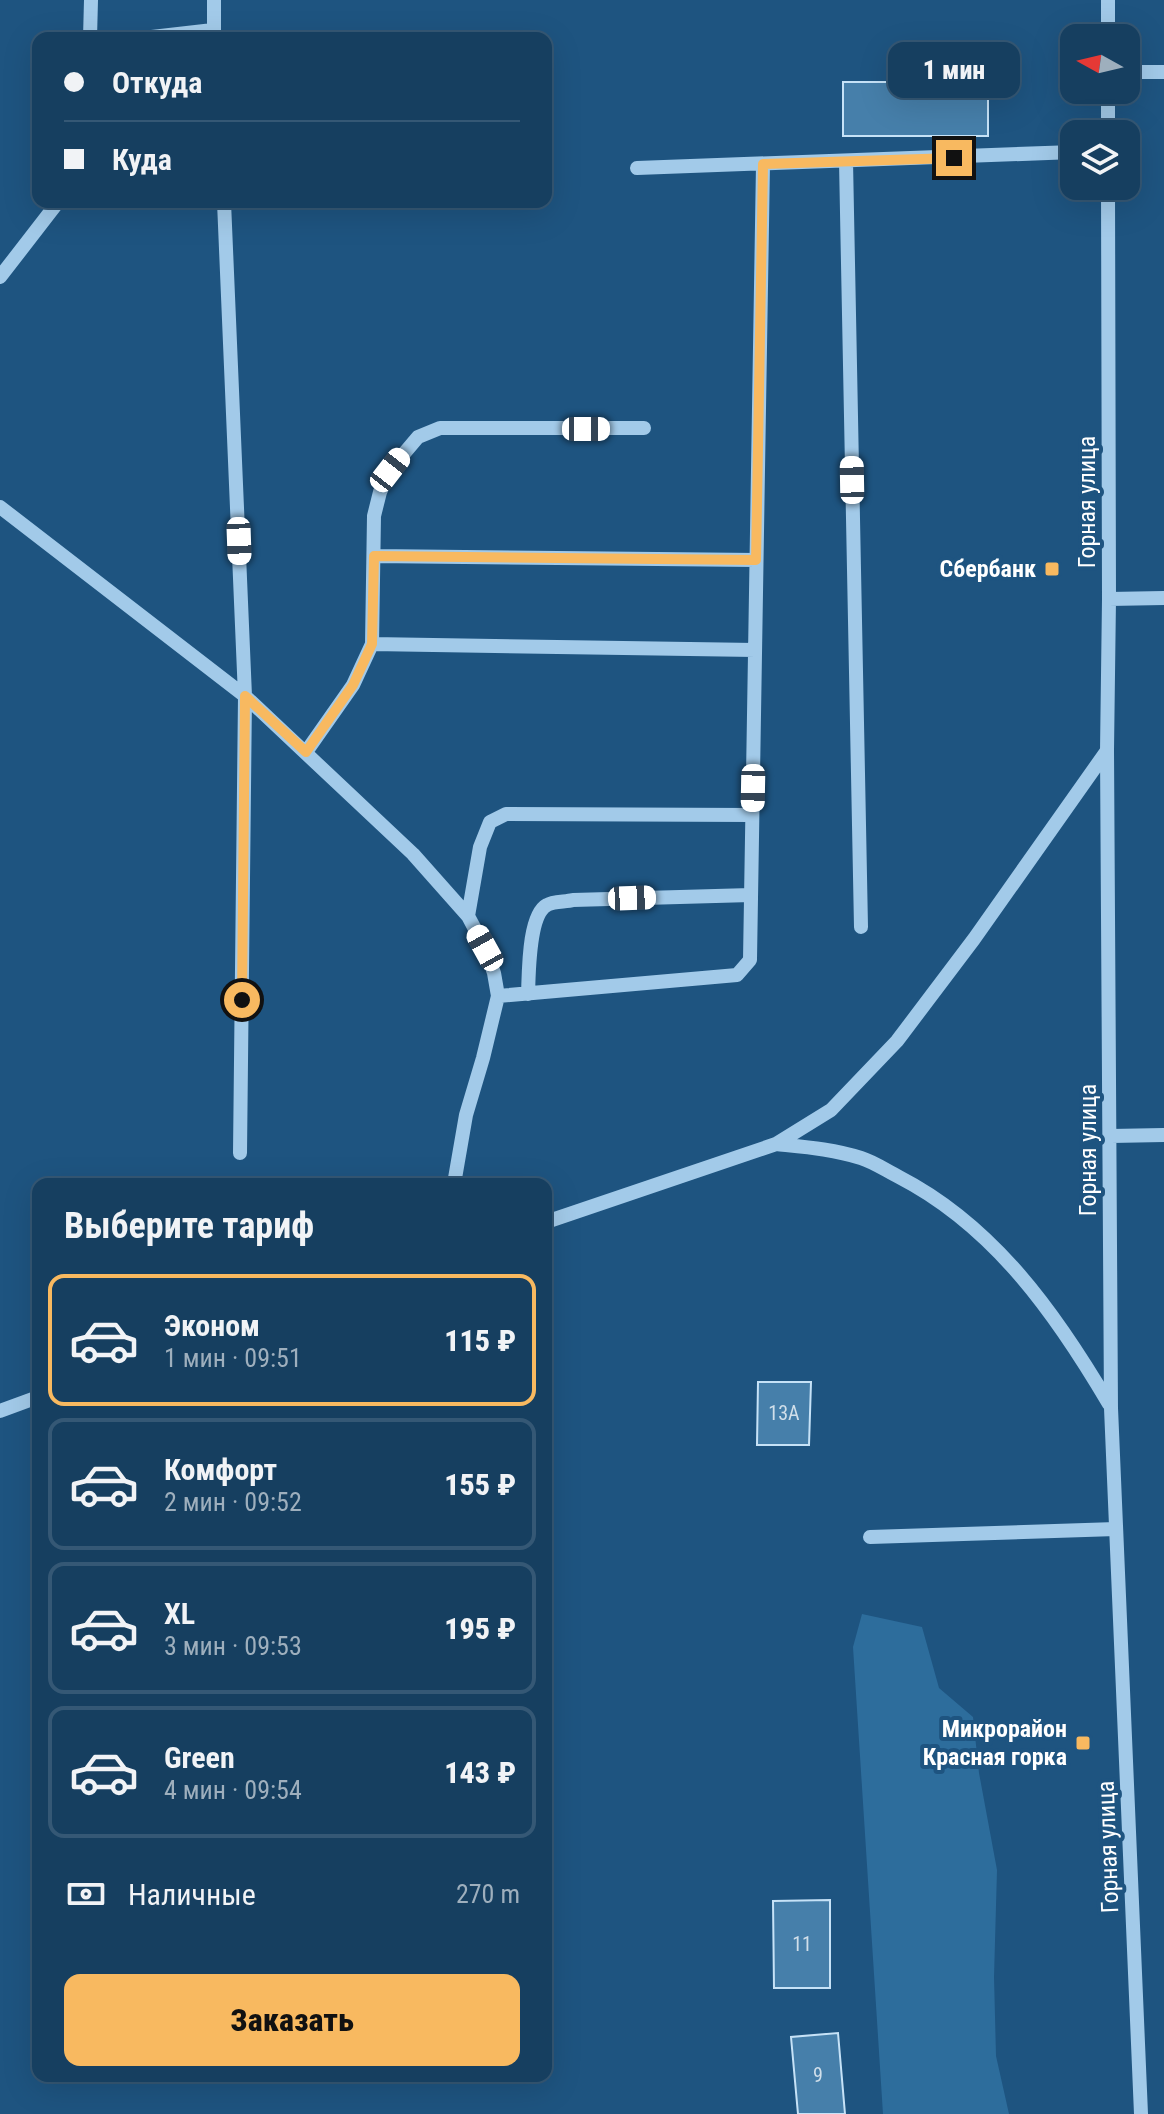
<!DOCTYPE html>
<html lang="ru">
<meta charset="utf-8">
<style>
body{margin:0;font-family:"Roboto Condensed",sans-serif;background:#1f4666;color:#f1f3f6;height:100vh;display:flex;flex-direction:column;font-size:30px;white-space:nowrap}
*{box-sizing:border-box;margin:0}
p{font-size:26px;color:#9eafbd}
.icon{flex:none;width:44px;height:44px;fill:none;stroke:currentColor;stroke-width:2;stroke-linecap:round;stroke-linejoin:round}
.map{position:relative;flex:1;overflow:hidden}
.panel{position:absolute;left:32px;top:1178px;width:520px;height:904px;display:flex;flex-direction:column;background:#163f60;border-radius:16px;box-shadow:0 8px 32px #0002,0 0 0 2px #355875}
.panel>*{flex:none}
.hud{position:absolute;left:32px;top:32px;width:520px;height:176px;border-radius:16px;box-shadow:0 8px 32px #0002,0 0 0 2px #355875;display:grid;align-content:center;height:176px;padding:0 32px;background:#163f60}
.needle{width:52px;rotate:278deg}
.fabs{position:absolute;left:1060px;top:24px;display:grid;gap:16px}
.fabs a{display:grid;place-items:center;width:80px;height:80px;border-radius:16px;background:#163f60;box-shadow:0 8px 32px #0002,0 0 0 2px #355875;font-size:40px}
.end{position:absolute;width:36px;height:36px;margin:-18px;border:10px solid #f8b960;background:#111;box-shadow:0 0 0 4px #111}
.from{border-radius:50%}
.bubble{position:absolute;height:56px;border-radius:16px;background:#163f60;box-shadow:0 8px 32px #0002,0 0 0 2px #355875;font-size:26px;font-weight:800;line-height:56px;text-align:center}
.car{position:absolute;width:24px;height:48px;margin:-24px -12px;border-radius:10px;box-shadow:0 0 6px 2px #0007;background:linear-gradient(#fff 24%,#345 0 40%,#fff 0 76%,#345 0 86%,#fff 0)}
.hud b{display:flex;align-items:center;gap:28px;height:76px;font-size:30px}
.hud b+b{border-top:2px solid #355875}
.hud i{width:20px;height:20px;background:#f1f3f6}
ul{padding:0;list-style:none}
li{display:flex;align-items:center;gap:24px;height:132px;margin:0 16px 12px;padding:0 16px;border:4px solid #355875;border-radius:16px}
li div{flex:1}
li b{display:block;font-size:30px}
li em{font-style:normal;font-weight:800}
li.selected{border-color:#f8b960}
li>.icon{width:72px;height:72px;stroke-width:1.5}
h2{padding:0 32px;font-size:36px;line-height:96px}
.pay{display:flex;align-items:center;gap:20px;height:88px;padding:0 32px;font-size:30px}
.pay p{margin-inline-start:auto}
.cta{display:flex;gap:16px;margin-top:auto;padding:16px 32px}
.cta a{flex:1;height:92px;border-radius:16px;background:#f8b960;color:#111;font-size:32px;font-weight:800;line-height:92px;text-align:center}
.map>svg:first-child{display:block}
.green{fill:#2d6d9c}
.building{fill:#467faa;stroke:#c6e2f7;stroke-width:2}
.lines{fill:none;stroke-linecap:round;stroke-linejoin:round}
.minor{stroke:#a2cae9;stroke-width:14}
.route{stroke:#f8b960;stroke-width:10}
.poi-dot{fill:#f8b960;stroke:#1e5480;stroke-width:3}
.labels{text-anchor:middle;dominant-baseline:central;stroke-width:8;stroke-linejoin:round;paint-order:stroke}
.number-label{font-size:20px;fill:#d1dfea}
.street-label{font-size:24px;fill:#fff;stroke:#1e5480}
.poi-label{font-size:24px;font-weight:bold;fill:#fff;stroke:#1e5480;text-anchor:end}
</style>
<div class="map">
<svg width="1164" height="2114" viewBox="0 0 1164 2114">
<rect width="100%" height="100%" fill="#1e5480"/>
<path class="green" d="M862 1614 922 1627 939 1688 973 1717 979 1773 997 1870 994 1977 996 2056 1009 2114H883L853 1647Z"/>
<path class="building" d="M843 82H988V136H843Z
M758 1382H811L809 1445H757Z
M830 1900V1988H774L773 1901Z
M838 2033 845 2114H798L791 2037Z"/>
<g class="lines">
<path class="minor" d="M1108 0V38
M90 38 91 0
M143 38 213 30
M214 38V0
M1126 72H1164
M1108 134V90
M846 161 861 927
M637 168 1074 152
M1108 186 1109 599 1107 751 1111 1408 1141 2114
M224 202 245 696 240 1153
M0 277 58 202
M0 507 245 696 413 854 468 916 485 948 494 973 498 996 483 1058 466 1115 454 1184
M374 556 756 560
M1109 599 1164 598
M372 644 755 650
M306 752 353 685 372 644 374 516 380 492 390 470 418 437 440 428H644
M468 916 480 847 490 822 506 814 752 815
M528 994C529 974 528 915 547 905 553 901 566 902 573 900L751 895
M498 996 737 975 750 960 763 164
M1111 1136 1164 1135
M776 1144C805 1147 833 1149 861 1158 874 1162 887 1171 899 1177 994 1226 1056 1314 1109 1404
M546 1222 776 1144 831 1110 897 1041 974 939 1106 752
M0 1411 38 1397
M870 1537 1116 1529"/>
</g>
<g class="lines">
<path class="route" d="M242 1000 245 696 306 752 353 685 372 644 374 556 756 560 763 164 954 158"/>
</g>
<g class="poi-dot">
<rect x="1044" y="561" width="16" height="16" rx="4"/>
<rect x="1075" y="1735" width="16" height="16" rx="4"/>
</g>
<g class="labels">
<g class="number-label">
<text x="784" y="1413">13А</text>
<text x="802" y="1944">11</text>
<text x="818" y="2075">9</text>
</g>
<g class="street-label">
<text transform="translate(1087 502) rotate(-90)">Горная улица</text>
<text transform="translate(1088 1150) rotate(-90)">Горная улица</text>
<text transform="translate(1108 1847) rotate(-92)">Горная улица</text>
</g>
<g class="poi-label">
<text x="1036" y="569">Сбербанк</text>
<text x="1067" y="1729">Микрорайон<tspan x="1067" dy="28">Красная горка</tspan></text>
</g>
</g>
</svg>
<div class="fabs">
<a><svg class="needle" viewBox="-14 -14 28 28"><path d="M0-13l5 13h-10z" fill="#e53935"/><path d="M0 13l5-13h-10z" fill="#9eafbd"/></svg></a>
<a><svg class="icon" aria-label="layers" viewBox="0 0 24 24"><path d="M12 4l9 5-9 5-9-5zM3 14l9 5 9-5"/></svg></a>
</div>
<i class="end from" style="left:242px;top:1000px"></i>
<i class="end" style="left:954px;top:158px"></i>
<div class="bubble" style="left:888px;top:42px;width:132px">1 мин</div>
<i class="car" style="left:586px;top:429px;rotate:90deg"></i>
<i class="car" style="left:390px;top:470px;rotate:38deg"></i>
<i class="car" style="left:852px;top:480px;rotate:359deg"></i>
<i class="car" style="left:239px;top:541px;rotate:178deg"></i>
<i class="car" style="left:753px;top:788px;rotate:181deg"></i>
<i class="car" style="left:632px;top:898px;rotate:88deg"></i>
<i class="car" style="left:485px;top:948px;rotate:331deg"></i>
<div class="hud">
<b><i class="from"></i>Откуда</b>
<b><i></i>Куда</b>
</div>
<section class="panel">
<h2>Выберите тариф</h2>
<ul>
<li class="selected"><svg class="icon" aria-label="car" viewBox="0 0 24 24"><path d="M5 17H2v-5l4-1 3-4h7l3 4 3 1v5h-3M9 17h6M6 11h13"/><circle cx="7" cy="17" r="2"/><circle cx="17" cy="17" r="2"/></svg><div><b>Эконом</b><p>1 мин · 09:51</p></div><em>115 ₽</em></li>
<li><svg class="icon" aria-label="car" viewBox="0 0 24 24"><path d="M5 17H2v-5l4-1 3-4h7l3 4 3 1v5h-3M9 17h6M6 11h13"/><circle cx="7" cy="17" r="2"/><circle cx="17" cy="17" r="2"/></svg><div><b>Комфорт</b><p>2 мин · 09:52</p></div><em>155 ₽</em></li>
<li><svg class="icon" aria-label="car" viewBox="0 0 24 24"><path d="M5 17H2v-5l4-1 3-4h7l3 4 3 1v5h-3M9 17h6M6 11h13"/><circle cx="7" cy="17" r="2"/><circle cx="17" cy="17" r="2"/></svg><div><b>XL</b><p>3 мин · 09:53</p></div><em>195 ₽</em></li>
<li><svg class="icon" aria-label="car" viewBox="0 0 24 24"><path d="M5 17H2v-5l4-1 3-4h7l3 4 3 1v5h-3M9 17h6M6 11h13"/><circle cx="7" cy="17" r="2"/><circle cx="17" cy="17" r="2"/></svg><div><b>Green</b><p>4 мин · 09:54</p></div><em>143 ₽</em></li>
</ul>
<div class="pay"><svg class="icon" aria-label="cash" viewBox="0 0 24 24"><path d="M3 7h18v10H3z"/><circle cx="12" cy="12" r="2"/></svg>Наличные<p>270 m</p></div>
<div class="cta"><a>Заказать</a></div>
</section>
</div>
